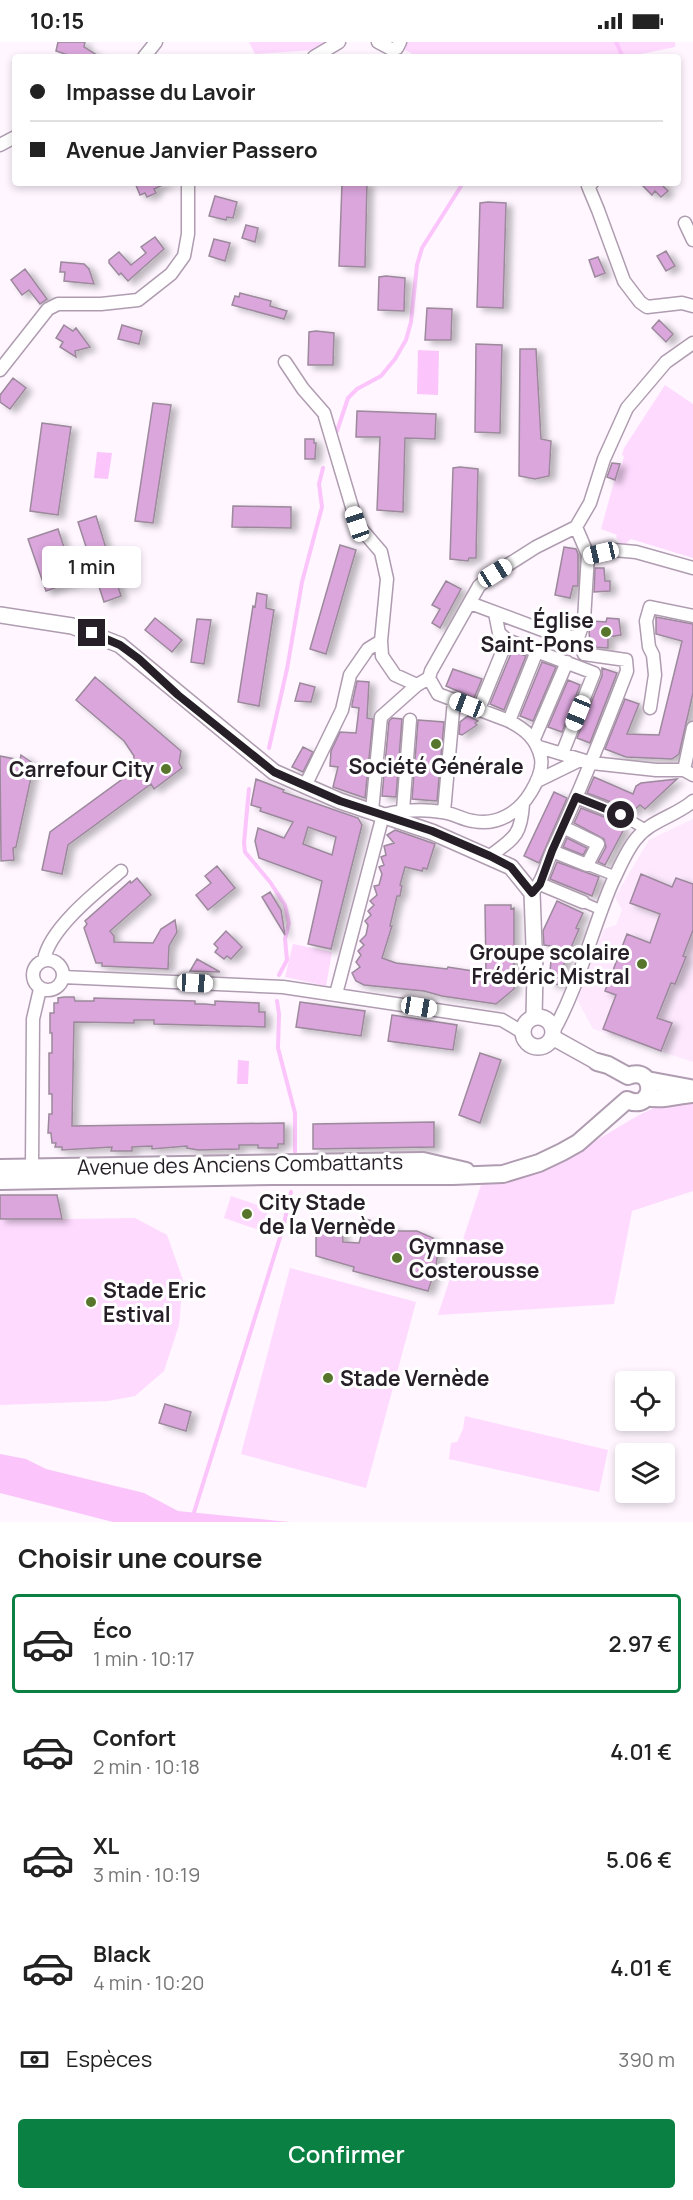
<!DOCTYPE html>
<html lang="fr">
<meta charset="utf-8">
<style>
body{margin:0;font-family:Manrope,sans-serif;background:#f6f6f6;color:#222;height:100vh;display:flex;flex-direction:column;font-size:22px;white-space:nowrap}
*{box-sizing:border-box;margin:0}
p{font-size:20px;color:#767676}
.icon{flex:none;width:33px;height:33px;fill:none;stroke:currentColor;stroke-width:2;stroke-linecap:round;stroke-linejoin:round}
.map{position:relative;height:1480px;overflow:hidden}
.details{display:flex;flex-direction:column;background:#fff;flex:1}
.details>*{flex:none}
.guide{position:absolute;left:12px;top:12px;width:669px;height:132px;border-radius:6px;box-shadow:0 3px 9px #0003;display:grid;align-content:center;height:132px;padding:0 18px;background:#fff}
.tools{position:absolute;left:615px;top:1329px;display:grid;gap:12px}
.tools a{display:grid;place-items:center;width:60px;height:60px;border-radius:6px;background:#fff;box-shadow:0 3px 9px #0003;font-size:30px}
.end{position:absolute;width:27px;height:27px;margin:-14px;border:8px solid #261f27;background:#fff;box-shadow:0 0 0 3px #fff}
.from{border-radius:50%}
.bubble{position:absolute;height:42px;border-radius:6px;background:#fff;box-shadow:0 3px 9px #0003;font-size:20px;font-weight:600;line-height:42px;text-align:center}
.car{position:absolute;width:18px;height:36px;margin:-18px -9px;border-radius:8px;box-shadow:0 0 4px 2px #0007;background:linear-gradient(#fff 24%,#345 0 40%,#fff 0 76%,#345 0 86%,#fff 0)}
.guide b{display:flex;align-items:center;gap:21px;height:57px;font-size:22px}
.guide b+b{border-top:2px solid #e0e0e0}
.guide i{width:15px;height:15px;background:#222}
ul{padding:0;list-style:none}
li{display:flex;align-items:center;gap:18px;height:99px;margin:0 12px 9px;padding:0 6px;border:3px solid transparent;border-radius:6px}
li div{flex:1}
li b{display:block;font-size:22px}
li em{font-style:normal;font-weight:600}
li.active{border-color:#0b8043}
li>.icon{width:54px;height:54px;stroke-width:1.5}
h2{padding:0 18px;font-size:27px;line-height:72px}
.pay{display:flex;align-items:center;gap:15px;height:66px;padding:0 18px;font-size:22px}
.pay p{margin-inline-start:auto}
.primary-button{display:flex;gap:12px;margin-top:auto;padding:12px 18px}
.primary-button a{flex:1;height:69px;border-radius:6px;background:#0b8043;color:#fff;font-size:24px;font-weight:600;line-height:69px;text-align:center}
.status{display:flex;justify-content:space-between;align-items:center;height:42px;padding:0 30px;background:#fff;direction:ltr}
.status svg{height:16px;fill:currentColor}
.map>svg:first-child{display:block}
.built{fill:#fde8fe}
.green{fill:#fedaff}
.water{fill:#fbc5fc}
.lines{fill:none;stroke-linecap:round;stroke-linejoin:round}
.stream{stroke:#fbc5fc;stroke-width:4}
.building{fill:#daa6dc;stroke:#9c899c;stroke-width:1.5;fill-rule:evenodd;filter:url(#shadow)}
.pedestrian-casing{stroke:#af9cb0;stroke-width:12}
.minor-casing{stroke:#af9cb0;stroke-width:15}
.tertiary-casing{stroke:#af9cb0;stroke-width:18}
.secondary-casing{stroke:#af9cb0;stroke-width:20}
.pedestrian{stroke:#fff;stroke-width:9}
.minor{stroke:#fff;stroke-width:12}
.tertiary{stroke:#fff;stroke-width:15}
.secondary{stroke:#fff;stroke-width:16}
.route{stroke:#261f27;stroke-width:8}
.poi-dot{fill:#57762c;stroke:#fff;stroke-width:2}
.labels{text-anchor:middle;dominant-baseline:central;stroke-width:6;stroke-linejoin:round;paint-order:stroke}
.poi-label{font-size:21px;font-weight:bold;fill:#261f27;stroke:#fff;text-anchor:start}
.street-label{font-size:21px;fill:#261f27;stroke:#fff}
</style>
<div class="status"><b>10:15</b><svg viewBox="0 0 49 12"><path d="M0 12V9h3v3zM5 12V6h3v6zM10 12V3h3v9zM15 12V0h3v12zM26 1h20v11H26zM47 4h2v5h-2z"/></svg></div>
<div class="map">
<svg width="693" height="1480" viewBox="0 0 693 1480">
<defs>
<filter id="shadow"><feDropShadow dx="6" dy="3.5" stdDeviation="3" flood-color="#0004"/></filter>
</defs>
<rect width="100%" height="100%" fill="#fff6ff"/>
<path class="built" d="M693 777V1020L593 987 577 957 604 887 616 883 622 868 615 855 649 798Z"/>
<path class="green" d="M249 0H327L314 8 255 12Z
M390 0H675V5L626 15H418Z
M665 343 693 362V516L631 497 623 504 616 495 617 493 601 487 619 422 622 423 624 414 622 413 624 406Z
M293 902 332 910 326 944 285 935Z
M693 1059V1149L632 1169 614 1262 438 1273 481 1143 506 1138 568 1115 639 1073 664 1061Z
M231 1154 269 1167 262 1189 224 1176Z
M135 1176 167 1193 183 1238 179 1283 164 1329 135 1354 108 1359 0 1363V1178Z
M290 1226 416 1260 366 1446 241 1412Z
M465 1374 608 1408 599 1450 449 1417 451 1401 457 1400 463 1387Z"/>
<path class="water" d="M418 308 439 309 438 353 417 352Z
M97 410 112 411 108 437 94 436Z
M238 1018 249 1019 248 1042H237Z
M0 1412 26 1417 46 1427 144 1451 178 1469 290 1480H113L0 1451Z"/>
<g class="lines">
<path class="stream" d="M616 0 623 15
M337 389 348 356 357 347 381 334 395 317 406 298 411 280 417 223 422 206 463 141
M269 706 287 627 302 540 322 465 319 442 323 426
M249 747 244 801 245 810 270 840 285 863 289 881 285 897 287 918 279 933
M277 959 279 972 278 1006 295 1071V1110
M191 1480 283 1186 291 1150"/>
</g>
<path class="building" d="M58 0H85L84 5 100 15H74L56 9Z
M135 141H167L154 147 156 151 147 155 145 151 140 153Z
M342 141H367L365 225 339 224Z
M640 141H663L662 143 668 149 661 155 655 149 652 153Z
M215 154 237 160 233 176 227 175 226 178 209 174Z
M488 160 506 161 503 266 477 265 480 161Z
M246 183 258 186 255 200 242 196Z
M155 195 164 207 128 239 121 231 119 233 109 221V218L119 210 131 223 146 211 141 205Z
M214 197 230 201 225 219 209 214Z
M666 209 675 224 666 229 657 214Z
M598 215 605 231 595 235 589 218Z
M61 220 84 222 89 227 94 242 64 239 65 230H60Z
M25 227 47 257 40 262 29 248 22 253 11 238Z
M386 234 405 236 404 269 378 268 379 235Z
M240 251 271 259 270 264 287 269 284 277 232 263 235 254 239 255Z
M427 266 452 267 451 298H425Z
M659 278 673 292 666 300 652 286Z
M64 283 73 289 76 286 90 305 75 309 76 315 60 305 63 300 56 296Z
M122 283 142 289 139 302 118 297Z
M316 289 334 291 333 323H308L309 290Z
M476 302 502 303 500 391 475 390Z
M520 307H536L541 397 551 399 549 434 535 437 519 434Z
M13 336 26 346 10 367 0 360V353Z
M153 361 171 363 153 481 135 479Z
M357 369 436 372 435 397 405 396 403 470 377 468 380 395H356Z
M42 381 71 385 58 473 30 469Z
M305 397H314V401H316L315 417H305Z
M612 421 620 422 615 438 607 435Z
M460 425 478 427 476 516H469L468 519 450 517 453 426Z
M233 464 291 465V486L232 485Z
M96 474 121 554 104 560 78 480Z
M58 487 75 539 46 549 28 497Z
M340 503 356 508 326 612 310 607Z
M564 505 576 507 578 512V544H573L570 556 555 553Z
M595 526H604L605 539H610V549L594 550Z
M446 539 461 547 440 586 432 581 440 567 432 563Z
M257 551 267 553 266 566 274 568 259 664 238 660 253 564 255 565Z
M656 575 693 582V651L679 712 672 717 626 715 605 707 625 657 639 662 627 692 659 693 682 599 656 592Z
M155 576 182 598 172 610 145 588Z
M607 576 619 577 621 593 608 595V606L590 605 589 588 592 579 606 580Z
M197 577 211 578 204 622 191 620Z
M512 609 526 614 504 668 490 662Z
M542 620 556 625 533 679 520 674Z
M602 626 617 631 590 701 577 696 602 634Z
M453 627 482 637 474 656 446 644Z
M95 635 181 709 179 721 182 726 154 747 151 742 68 803 62 832 42 828 50 790 132 730 134 714 124 699 76 658Z
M568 638 580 643 562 690 548 685Z
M357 639 369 640 367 676 373 677 365 756 333 745 338 725 330 724 331 709 340 690 356 691 359 666 352 665V662Z
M300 641 315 645 311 660 295 659Z
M468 674 478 679 475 681 477 683 462 693 459 692 460 680Z
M392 676 402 677 396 755 382 754 389 679Z
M418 678 444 680 437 759 412 757Z
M303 705 313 710 303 730 292 725Z
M21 713 34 722 16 805 13 806 14 818 1 819 0 714 20 718Z
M594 735 633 752 636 744 641 741 677 737 645 767 640 763 631 771 624 765 587 751Z
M256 737 284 748 283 750 358 776 362 783 331 907 308 902 322 839 259 816 255 799 258 786 284 796 293 780 260 769 261 766 251 763ZM308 785 336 795 332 813 303 802Z
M554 750 567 756 539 821 524 814Z
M581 766 620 781 618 783 624 787 605 823 598 820 606 805 604 797 574 781Z
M395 788 435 802 427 827 423 826 422 829 405 825 400 843 402 844 400 854H397L390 884H392L382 916 396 921 447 927 448 925 486 931 485 863H511V867L514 866V947L496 962 442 954 424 949 364 943 356 939 352 931 360 925 356 920 361 913 358 909 364 903 360 899 366 893 368 883 365 879 371 873 368 869 374 863 370 859 377 853 374 844 379 843 382 832 379 825 384 823 381 815 386 813 384 804 394 801 387 793Z
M567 796 587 806 583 813 563 805Z
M557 820 599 835 592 854 550 837Z
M217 824 235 846 208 868 196 853 211 841 205 834Z
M641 832 672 845 676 836 693 842V888L683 914 686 915 675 942 671 941 657 976 672 981 661 1009 603 987 616 953 605 949 627 892 650 901 660 872 630 861Z
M137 836 151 853 110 889 114 894V900L153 901 161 887 175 878 177 890 169 904 168 927 102 924V921H96L84 886 87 882 85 879 130 839 131 841Z
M270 850 281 868 285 893 262 855Z
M557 859 583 871 576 886 579 887 564 922 560 943 549 941 551 918 558 905 544 903 543 889Z
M226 889 242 905 231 917 227 914 224 917 215 910 218 906 214 902Z
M197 917 220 930 190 929Z
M64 955H74L75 959H94V956L195 959V962H205L215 963V959L259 961V970H265V985L154 982V978H134V981L74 980 72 1084 284 1081V1102H278V1106H258V1103H239V1107L198 1108 187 1106V1104L152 1107V1104L132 1105V1109H111L112 1105 62 1108V1105H55L56 1101H52L51 1091H48L49 1072H52V1052H49V1011H52V991H50V971H54V961H58V956Z
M300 960 365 969 361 994 296 985Z
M392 973 457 983 453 1008 388 999Z
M480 1011 501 1018 480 1081 459 1073Z
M434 1080V1105L313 1107V1082Z
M0 1153H57L62 1177H0Z
M366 1177 395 1186V1189H417L433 1196 438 1207 436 1225 428 1249 353 1229 354 1225 316 1214V1181H342L343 1200 359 1201Z
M165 1362 191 1370 186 1389 159 1381Z"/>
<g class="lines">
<defs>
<path id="pedestrian" d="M621 773 645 787
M587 823 615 834
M583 860 601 868"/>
<path id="minor" d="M378 0 391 7 397 6 400 0
M144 15 156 0
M314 15 339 0
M0 103 15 95
M592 141 588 144 598 168 624 239 640 260 647 265 682 261 693 264
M685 181 693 198
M285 320 303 347 324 371 357 482 381 510 387 537 381 599 382 614 395 633 417 643 429 636
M0 328 48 267 58 262H101L138 258 171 232 184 214 188 192V141
M588 513 614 508 636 510 693 526
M470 561 545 589 578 596
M495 571 499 591 507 598 594 631 562 712
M650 666 655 633 653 613 649 605 646 579 650 565 693 574
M479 667 507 598
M509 679 537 609
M534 697 567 620
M539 705 592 721 656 728H684L693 733
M684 728 693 686
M537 739 580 718
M305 744 342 668 350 633 368 607 381 599
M576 755 621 773
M403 768 410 678
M372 769 381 675 417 643
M444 770 454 658
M552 809 587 823 598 802 563 785
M490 814C514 796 521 794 523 762
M540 842 583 860
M532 851C544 838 546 821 554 805 581 747 604 689 627 629L626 618 584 612 578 596 584 578 588 513 576 485
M33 933a15 15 0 1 1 30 0a15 15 0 1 1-30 0Z
M44 918C49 887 97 849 121 829
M63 935 283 945 502 978 522 990
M336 952 383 773C403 768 422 767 442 770 453 771 463 778 473 779 498 784 519 770 531 750 537 740 543 727 541 716 537 697 525 687 509 679L438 652 429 636 431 629 479 544 495 531 536 505 576 485 590 461 604 417 627 366 666 320 693 301
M553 990C579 944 591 890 612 841 619 827 626 809 636 797 651 778 676 774 693 759
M32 1125 33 977 40 947"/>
<path id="tertiary" d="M0 573 72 584 120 603 274 730 340 759 432 790 511 825 532 851 535 930 534 975
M523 990a15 15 0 1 1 30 0a15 15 0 1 1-30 0Z
M552 995 597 1020"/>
<path id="secondary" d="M597 1020 608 1023 628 1034
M647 1038 690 1046
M646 1055C662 1059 677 1053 693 1052
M627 1058C656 1071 657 1023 628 1034
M0 1126 423 1119 466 1129
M0 1139 272 1134H453L503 1132 539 1121 562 1110 578 1101 627 1058"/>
</defs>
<use href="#pedestrian" class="pedestrian-casing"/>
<use href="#minor" class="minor-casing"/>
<use href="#tertiary" class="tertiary-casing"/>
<use href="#secondary" class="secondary-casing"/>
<use href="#pedestrian" class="pedestrian"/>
<use href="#minor" class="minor"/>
<use href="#tertiary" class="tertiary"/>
<use href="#secondary" class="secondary"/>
</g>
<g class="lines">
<path class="route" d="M92 591 120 603 139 617 178 653 274 730 340 759 432 789 490 814 511 825 532 851 540 842 552 809 576 755 621 773"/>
</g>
<g class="poi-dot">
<circle cx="606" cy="590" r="6"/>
<circle cx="436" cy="702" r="6"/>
<circle cx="166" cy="727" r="6"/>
<circle cx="642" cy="922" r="6"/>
<circle cx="247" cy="1172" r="6"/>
<circle cx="397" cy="1216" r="6"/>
<circle cx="91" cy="1260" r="6"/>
<circle cx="328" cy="1336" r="6"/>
</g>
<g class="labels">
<g class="poi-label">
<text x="594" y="578" text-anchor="end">Église<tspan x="594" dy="24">Saint-Pons</tspan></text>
<text x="436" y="724" text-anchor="middle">Société Générale</text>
<text x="154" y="727" text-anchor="end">Carrefour City</text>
<text x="630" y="910" text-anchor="end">Groupe scolaire<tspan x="630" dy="24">Frédéric Mistral</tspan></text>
<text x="259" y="1160">City Stade<tspan x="259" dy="24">de la Vernède</tspan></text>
<text x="409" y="1204">Gymnase<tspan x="409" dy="24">Costerousse</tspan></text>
<text x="103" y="1248">Stade Eric<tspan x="103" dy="24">Estival</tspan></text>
<text x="340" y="1336">Stade Vernède</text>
</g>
<g class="street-label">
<text transform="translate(240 1122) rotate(-1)">Avenue des Anciens Combattants</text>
</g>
</g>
</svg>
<div class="tools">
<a><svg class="icon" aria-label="locate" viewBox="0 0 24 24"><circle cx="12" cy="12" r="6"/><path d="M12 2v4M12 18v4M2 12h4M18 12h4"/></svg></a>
<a><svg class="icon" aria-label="layers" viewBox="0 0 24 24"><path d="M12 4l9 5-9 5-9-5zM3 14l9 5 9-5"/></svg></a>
</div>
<i class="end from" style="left:621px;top:773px"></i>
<i class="end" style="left:92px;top:591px"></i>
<div class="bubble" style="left:42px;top:504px;width:99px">1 min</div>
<i class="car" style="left:357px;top:482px;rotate:341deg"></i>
<i class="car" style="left:601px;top:511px;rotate:257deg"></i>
<i class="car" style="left:495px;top:531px;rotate:58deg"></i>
<i class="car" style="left:467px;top:663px;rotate:291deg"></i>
<i class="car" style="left:578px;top:671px;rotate:202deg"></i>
<i class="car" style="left:195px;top:941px;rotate:93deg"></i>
<i class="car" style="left:419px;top:965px;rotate:99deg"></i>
<div class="guide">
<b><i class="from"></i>Impasse du Lavoir</b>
<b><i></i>Avenue Janvier Passero</b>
</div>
</div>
<section class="details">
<h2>Choisir une course</h2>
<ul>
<li class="active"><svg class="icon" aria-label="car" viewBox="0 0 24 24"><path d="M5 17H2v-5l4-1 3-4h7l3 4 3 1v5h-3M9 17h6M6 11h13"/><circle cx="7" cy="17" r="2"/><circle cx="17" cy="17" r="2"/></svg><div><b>Éco</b><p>1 min · 10:17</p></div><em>2.97 €</em></li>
<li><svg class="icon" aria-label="car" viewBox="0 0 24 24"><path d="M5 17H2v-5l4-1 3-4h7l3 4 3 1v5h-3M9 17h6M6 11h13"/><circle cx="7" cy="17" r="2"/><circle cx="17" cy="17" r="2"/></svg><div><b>Confort</b><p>2 min · 10:18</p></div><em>4.01 €</em></li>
<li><svg class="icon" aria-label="car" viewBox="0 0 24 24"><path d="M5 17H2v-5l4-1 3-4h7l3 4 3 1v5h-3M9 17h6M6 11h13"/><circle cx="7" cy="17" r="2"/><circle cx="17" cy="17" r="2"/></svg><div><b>XL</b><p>3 min · 10:19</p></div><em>5.06 €</em></li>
<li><svg class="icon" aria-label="car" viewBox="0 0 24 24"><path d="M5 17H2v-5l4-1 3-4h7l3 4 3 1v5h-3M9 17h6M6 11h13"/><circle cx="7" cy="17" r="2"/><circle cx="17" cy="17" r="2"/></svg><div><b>Black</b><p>4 min · 10:20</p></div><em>4.01 €</em></li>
</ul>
<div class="pay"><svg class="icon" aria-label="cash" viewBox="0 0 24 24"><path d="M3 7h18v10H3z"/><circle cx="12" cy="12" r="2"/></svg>Espèces<p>390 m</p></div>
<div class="primary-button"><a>Confirmer</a></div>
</section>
